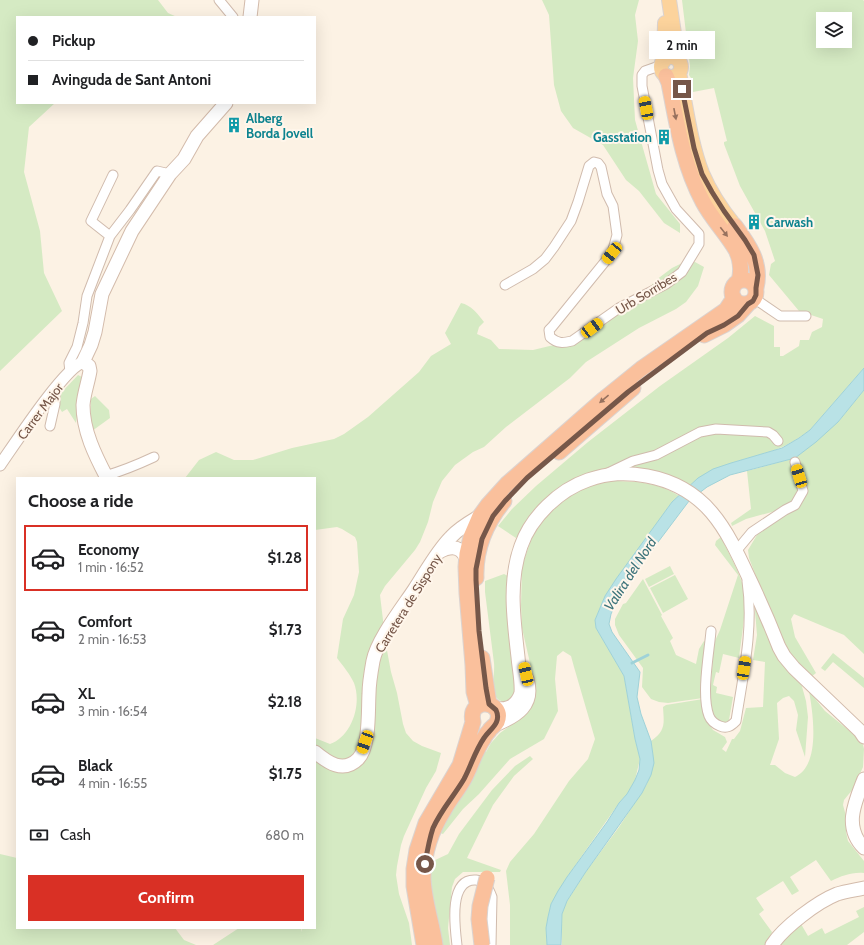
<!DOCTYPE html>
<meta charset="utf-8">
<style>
body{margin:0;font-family:Cabin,sans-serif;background:#f6f6f6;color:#202124;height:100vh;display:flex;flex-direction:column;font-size:15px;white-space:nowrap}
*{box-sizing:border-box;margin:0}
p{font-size:13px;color:#757577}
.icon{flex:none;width:22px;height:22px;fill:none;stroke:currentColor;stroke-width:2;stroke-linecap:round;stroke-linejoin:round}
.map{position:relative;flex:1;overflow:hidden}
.drawer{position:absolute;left:16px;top:477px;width:300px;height:452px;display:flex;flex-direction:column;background:#fff;border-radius:0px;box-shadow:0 4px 16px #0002}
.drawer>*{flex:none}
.guide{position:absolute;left:16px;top:16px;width:300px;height:88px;border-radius:0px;box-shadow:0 4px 16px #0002;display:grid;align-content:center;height:88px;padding:0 12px;background:#fff}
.buttons{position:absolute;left:816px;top:12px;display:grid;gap:8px}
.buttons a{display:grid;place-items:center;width:36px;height:36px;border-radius:0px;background:#fff;box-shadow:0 4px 16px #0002;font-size:20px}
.end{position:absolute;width:18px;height:18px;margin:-9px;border:5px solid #765749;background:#fff;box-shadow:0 0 0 2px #fff}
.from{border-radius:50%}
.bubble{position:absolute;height:28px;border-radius:0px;background:#fff;box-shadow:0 4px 16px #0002;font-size:13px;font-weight:800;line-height:28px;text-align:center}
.car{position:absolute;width:12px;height:24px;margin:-12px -6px;border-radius:5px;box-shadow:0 0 3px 1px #0007;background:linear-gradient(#f5c518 24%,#345 0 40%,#f5c518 0 76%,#345 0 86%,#f5c518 0)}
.guide b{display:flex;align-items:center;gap:14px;height:38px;font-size:15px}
.guide b+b{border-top:1px solid #e0e0e0}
.guide i{width:10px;height:10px;background:#202124}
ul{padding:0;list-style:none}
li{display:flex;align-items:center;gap:12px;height:66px;margin:0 8px 6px;padding:0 4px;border:2px solid transparent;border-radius:0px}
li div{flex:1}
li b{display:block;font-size:15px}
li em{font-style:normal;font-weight:800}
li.current{border-color:#d93025}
li>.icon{width:36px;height:36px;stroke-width:1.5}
h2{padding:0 12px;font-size:18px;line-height:48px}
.pay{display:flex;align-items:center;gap:10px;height:44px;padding:0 12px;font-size:15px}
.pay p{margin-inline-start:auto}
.action{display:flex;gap:8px;margin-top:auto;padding:8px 12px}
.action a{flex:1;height:46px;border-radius:0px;background:#d93025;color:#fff;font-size:16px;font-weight:800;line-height:46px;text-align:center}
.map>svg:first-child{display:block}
.green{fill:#d5eac3;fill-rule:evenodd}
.water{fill:#b9e2e6;stroke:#9fd2d8}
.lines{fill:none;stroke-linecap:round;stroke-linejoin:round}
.stream{stroke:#9fd2d8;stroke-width:3}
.minor-casing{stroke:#d0bbad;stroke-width:11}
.tertiary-casing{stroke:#d0bbad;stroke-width:13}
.secondary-casing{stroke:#d3bbab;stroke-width:15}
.primary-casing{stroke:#dbd3d0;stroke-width:16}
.trunk-casing{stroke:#dbd3d0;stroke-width:17}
.minor{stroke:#fff;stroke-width:9}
.tertiary{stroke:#fff;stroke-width:11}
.secondary{stroke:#fff;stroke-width:13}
.primary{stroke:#fcd39c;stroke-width:14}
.trunk{stroke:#fac09c;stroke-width:15}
.trunk-bridge-casing{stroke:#dbd3d0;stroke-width:17;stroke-linecap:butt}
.trunk-bridge{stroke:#fac09c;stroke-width:15}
.oneway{fill:#97715e}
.route{stroke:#765749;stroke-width:5}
.labels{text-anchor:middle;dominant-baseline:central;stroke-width:4;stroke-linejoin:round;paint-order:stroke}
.culture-label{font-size:13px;font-weight:bold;fill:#0d838f;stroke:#fff6eb;text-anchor:start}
.street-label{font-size:13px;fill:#765749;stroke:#fff6eb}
.water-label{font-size:14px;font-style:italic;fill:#3d747b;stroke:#fff6eb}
</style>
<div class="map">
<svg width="864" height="945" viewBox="0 0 864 945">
<rect width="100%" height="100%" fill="#fcf2e4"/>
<path class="green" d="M0 0H158L168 13 177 17H17V103H55L29 127 24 172 40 231 44 273 62 311 0 371Z
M542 0H639L635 15 638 41 633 78 635 120 656 194 680 224V233L664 223 639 191 626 180 603 145 573 128 561 111 554 85 549 15Z
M682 0H863L864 1V368L810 430C799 438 788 445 775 450 746 460 714 464 690 486L608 469 526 524 516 538 498 526 512 509 536 486 588 442 660 386 728 338 755 316 774 326V347H780V356H783L799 346 800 340H809L812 332 822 327 823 319 799 311 769 275 771 264 775 261 765 231 740 186 724 144V142L727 141 714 88 693 92 691 78 689 75 690 66ZM823 19H845V41H823Z
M695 262 704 267 698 286 686 302 676 309 639 328 586 362 570 378 506 427 484 447 473 452 455 465 442 481 433 502 428 522 420 542 415 550 385 586 380 595 386 645 391 672 397 693 403 724 406 733 413 741 422 746 441 753 436 771 426 788 404 836 401 845 397 866 396 875 399 894 409 923 412 945H213L239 928H301V932L302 928H315V738L330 744C352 736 362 704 354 683 350 674 343 666 337 658L343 619 354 595 359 572 357 542 355 537 342 529 337 527 315 530V478H185L199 460 216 452 234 460H253L292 448 334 439 344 434 368 417 419 372 431 356 451 344 445 333 461 303C471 305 478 314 484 322L479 327 477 334 491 340 499 349 533 350 558 344 592 332 617 315 649 288 656 280 672 268 682 263Z
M78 375 82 377 76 423 67 409 62 412 59 407 61 393Z
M864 390V654L844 635 794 614 791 619 795 637 816 673 811 677 791 656 769 610 749 558 748 550 757 535 779 510 746 519 732 526 731 523 751 509 747 471 795 458 838 422Z
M95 396 109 410 110 418 92 431 90 426 91 399Z
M609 481C633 481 659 482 679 496L672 502 605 596 595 620 596 628 624 676 635 739 640 759 635 780 627 794 619 803 567 877 551 904 546 928 547 945H510V905L506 871 510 862 534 834 569 781 588 759 595 739 574 667 571 656 563 651 557 656 555 679 558 711 544 739 510 759 479 794 463 809 443 834 440 833 482 750 486 752 491 743 500 733 514 723 535 685 522 628 521 605 522 566 533 534 550 512 570 496 589 485Z
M721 537C729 554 740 572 744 590 747 609 741 639 739 658L723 654 719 673 716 672 713 685 717 687 716 693 733 697 729 720 726 724 715 719 712 713 710 698 714 643 720 630 738 575 715 545 716 541Z
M670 566 674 574 649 587 645 579Z
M504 574 508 576 507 620 512 649 516 693C512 699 502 706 496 697 491 687 495 673 494 663 491 639 488 616 485 592V581Z
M675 575 688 599 663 613 650 588Z
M643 579 662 615 661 616 673 638 670 641 676 655 696 664 699 649 704 641 706 642 702 668 703 698 668 703 659 702 651 699 642 687 643 668 619 635 615 625V619L623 604 626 603Z
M754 599 801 683 806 701 808 717 805 757 796 730 798 715 794 701 789 696 783 698 777 703 779 739 770 765H775L785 773 795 777C821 765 813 713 809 691L825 711 862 741 864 749 863 767 853 789 844 800 843 805 848 823 846 832 848 841 864 861V873C851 872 842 876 831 881L816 860 790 877 799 891 792 895 783 881 756 898 764 910 759 914 772 932 767 945H562V914L566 903 585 873 619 827 647 784 653 755 651 741C666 730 664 724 663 707L666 705 703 699 707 721 713 730 725 737 727 742 722 749 726 752 732 739H734L740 731 746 708 763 707 765 662 753 660 757 635Z
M833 653 864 678V688L833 662 825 671 821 668Z
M530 756 533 759 514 776 493 805 467 858 501 870 500 872H463L455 879 452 887 448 928 450 945H441L428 876 431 862 448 854 459 834 492 790 515 766Z
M0 854 17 858V928H175L184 940 196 945H0Z
M864 907V932L847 945H778L801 924 808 936 822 928 825 934 859 917 856 911Z"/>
<path class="water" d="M864 368V390L838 422 816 442 795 458 730 475 707 487 689 501 622 590 611 614 609 624 612 632 640 672 637 697 641 714 651 741 653 755 654 763 651 775 642 793 585 873 567 901 562 914 561 945H547L546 928 548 917 551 904 558 891 567 877 607 822 619 803 627 794 635 780 639 770 640 759 635 739 624 676 596 628 595 620 605 596 616 579 672 502 698 478 713 469 731 463 782 448 799 438 810 430Z"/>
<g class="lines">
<path class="stream" d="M632 663 648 655"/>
<defs>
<path id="minor" d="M219 0 233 17
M110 236 91 221 113 175
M505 285 533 269 545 259 554 247 571 221 578 202 589 166 594 162 598 163 601 167 607 194 613 206 617 235 612 253 552 327 549 330 550 337C558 344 563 343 572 341L619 308 666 284 682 272 699 244V234L676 209 662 184 658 170 642 86V75L645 71 662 65
M755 299 780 316H806
M70 372 69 363 77 347 83 323 87 296 110 236 130 210 157 171 170 174
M50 426 55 404V389
M608 473 633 461 656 455 700 432 716 429 768 432 773 435 778 441
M105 476C122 471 139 464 154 457
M737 550 752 532 785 510 795 505 803 491 795 462
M711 631C709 654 701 695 709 716 711 721 715 724 720 726 727 729 731 726 736 721 743 675 754 628 747 581
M457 945C455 928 448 878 476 880 485 881 489 889 492 897L491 945"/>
<path id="tertiary" d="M0 465C14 445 64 368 83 362"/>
<path id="secondary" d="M250 17 252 0
M107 478C95 455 83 431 83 405 84 393 88 383 90 371L89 366 83 362 91 345 95 332 102 294 132 231 170 174 184 159 197 136 226 103
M439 552C452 545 463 546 467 562
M494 708C507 711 517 706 521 693 522 682 519 669 518 657 514 621 508 582 521 546 531 517 559 490 588 480 609 473 625 472 647 476 706 487 726 528 749 578 760 601 770 624 779 647L784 656 794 668 860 731 864 737
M495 725C517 716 535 705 527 679
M315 752C327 762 343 774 358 759 370 747 368 711 369 694 369 683 371 672 373 661 377 640 402 608 414 590 426 572 436 552 451 537 459 528 470 522 480 516
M864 779C855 802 843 827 864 848
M772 945C784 927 817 902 837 894 846 891 855 890 864 888"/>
<path id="primary" d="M669 0 678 60
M661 67a10 10 0 1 1 20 0a10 10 0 1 1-20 0Z
M664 61 665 23
M679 73C686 106 690 142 702 173 710 192 722 210 735 226"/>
<path id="trunk" d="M666 76 669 83C677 124 683 165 703 202 712 219 726 233 736 250 741 260 742 270 739 281
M735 226C749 245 762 263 756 288
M732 292a12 12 0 1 1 24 0a12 12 0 1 1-24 0Z
M704 335 724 325 738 315 748 304
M559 452 633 388
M476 578C475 550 486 523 504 501
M482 658 489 704
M478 706 474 692 473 665 467 593 466 567 467 554 471 537 480 516 488 505 507 484 604 399 641 369 726 310 734 298
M424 945 414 886V869L417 850 426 823 460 765 473 722C467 695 506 701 497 722 495 726 491 727 489 731 487 733 485 736 484 738 475 751 471 766 464 779 458 790 450 799 444 810 432 829 424 853 423 876 423 899 432 922 435 945"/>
</defs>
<use href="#minor" class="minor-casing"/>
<use href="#tertiary" class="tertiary-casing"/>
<use href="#secondary" class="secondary-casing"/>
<use href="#primary" class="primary-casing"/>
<use href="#trunk" class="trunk-casing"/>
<use href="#minor" class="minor"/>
<use href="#tertiary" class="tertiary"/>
<use href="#secondary" class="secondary"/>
<use href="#primary" class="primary"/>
<use href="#trunk" class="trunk"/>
<defs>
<path id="trunk-bridge" d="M482 945 479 919 480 906 487 878"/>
</defs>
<use href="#trunk-bridge" class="trunk-bridge-casing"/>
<use href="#trunk-bridge" class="trunk-bridge"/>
</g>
<defs><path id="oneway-solid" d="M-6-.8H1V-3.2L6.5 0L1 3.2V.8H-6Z"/></defs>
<g class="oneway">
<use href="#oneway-solid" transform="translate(675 114) rotate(79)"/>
<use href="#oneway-solid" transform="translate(724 232) rotate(52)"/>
<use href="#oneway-solid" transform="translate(604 399) rotate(140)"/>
</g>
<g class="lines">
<path class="route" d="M425 864C427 852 429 840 433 828 441 810 454 796 464 779 471 766 475 751 484 738 490 729 502 723 496 710L489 704 486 688 479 631 476 580V569L482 539 493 516 505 501 527 478 628 392 707 333 724 325 738 316 748 304 753 301 756 295V288L758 275 754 255 745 240 724 211 712 192 702 174 694 148 682 89"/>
</g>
<defs>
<symbol id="building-bare" viewBox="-9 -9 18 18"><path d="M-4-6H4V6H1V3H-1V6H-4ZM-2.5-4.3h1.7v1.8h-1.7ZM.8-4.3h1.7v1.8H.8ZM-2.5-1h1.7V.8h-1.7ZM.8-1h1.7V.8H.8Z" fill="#0f9aa8" stroke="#fff6eb" stroke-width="2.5" paint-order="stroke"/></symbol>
</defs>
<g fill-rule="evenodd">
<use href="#building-bare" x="223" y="114" width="22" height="22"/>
<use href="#building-bare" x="653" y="126" width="22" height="22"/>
<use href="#building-bare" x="743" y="211" width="22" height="22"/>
</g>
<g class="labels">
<g class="culture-label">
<text x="246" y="118">Alberg<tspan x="246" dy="15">Borda Jovell</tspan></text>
<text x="652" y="137" text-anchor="end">Gasstation</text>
<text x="766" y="222">Carwash</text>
</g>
<g class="street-label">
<text transform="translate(646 293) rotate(-31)">Urb Sorribes</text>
<text transform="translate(40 411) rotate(-53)">Carrer Major</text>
<text transform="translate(408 603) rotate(-58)">Carretera de Sispony</text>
</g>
<g class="water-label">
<text transform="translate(630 574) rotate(-57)">Valira del Nord</text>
</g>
</g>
</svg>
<div class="buttons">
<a><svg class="icon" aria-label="layers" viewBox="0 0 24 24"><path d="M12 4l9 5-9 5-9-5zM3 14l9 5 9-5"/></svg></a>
</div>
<i class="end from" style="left:425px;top:864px"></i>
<i class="end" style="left:682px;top:89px"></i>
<div class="bubble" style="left:649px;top:31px;width:66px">2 min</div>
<i class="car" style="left:646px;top:108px;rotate:349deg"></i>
<i class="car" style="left:612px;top:253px;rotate:219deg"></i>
<i class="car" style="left:592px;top:328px;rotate:53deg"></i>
<i class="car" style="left:799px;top:476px;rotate:343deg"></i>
<i class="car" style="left:744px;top:668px;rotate:9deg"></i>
<i class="car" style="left:526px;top:674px;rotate:347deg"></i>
<i class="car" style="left:365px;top:742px;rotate:200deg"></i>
<div class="guide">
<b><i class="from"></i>Pickup</b>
<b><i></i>Avinguda de Sant Antoni</b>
</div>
<section class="drawer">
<h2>Choose a ride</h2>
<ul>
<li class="current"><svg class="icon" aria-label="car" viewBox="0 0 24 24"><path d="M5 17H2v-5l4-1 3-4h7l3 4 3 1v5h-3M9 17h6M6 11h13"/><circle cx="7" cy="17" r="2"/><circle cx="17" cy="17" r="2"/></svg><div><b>Economy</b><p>1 min · 16:52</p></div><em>$1.28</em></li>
<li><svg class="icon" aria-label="car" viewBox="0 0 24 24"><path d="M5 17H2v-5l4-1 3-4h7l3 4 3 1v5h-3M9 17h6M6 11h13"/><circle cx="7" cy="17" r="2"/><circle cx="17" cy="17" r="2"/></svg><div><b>Comfort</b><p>2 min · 16:53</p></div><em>$1.73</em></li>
<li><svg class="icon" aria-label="car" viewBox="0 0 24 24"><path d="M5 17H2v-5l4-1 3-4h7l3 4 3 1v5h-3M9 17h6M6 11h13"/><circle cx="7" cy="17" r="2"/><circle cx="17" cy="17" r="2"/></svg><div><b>XL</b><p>3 min · 16:54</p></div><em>$2.18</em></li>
<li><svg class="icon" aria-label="car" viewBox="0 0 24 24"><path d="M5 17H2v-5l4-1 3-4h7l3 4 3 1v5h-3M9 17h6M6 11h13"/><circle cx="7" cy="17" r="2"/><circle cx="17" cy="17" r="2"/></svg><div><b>Black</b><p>4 min · 16:55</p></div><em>$1.75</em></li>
</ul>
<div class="pay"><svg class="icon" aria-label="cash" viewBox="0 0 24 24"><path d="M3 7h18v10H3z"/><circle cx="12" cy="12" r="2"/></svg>Cash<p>680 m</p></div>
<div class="action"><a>Confirm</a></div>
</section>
</div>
